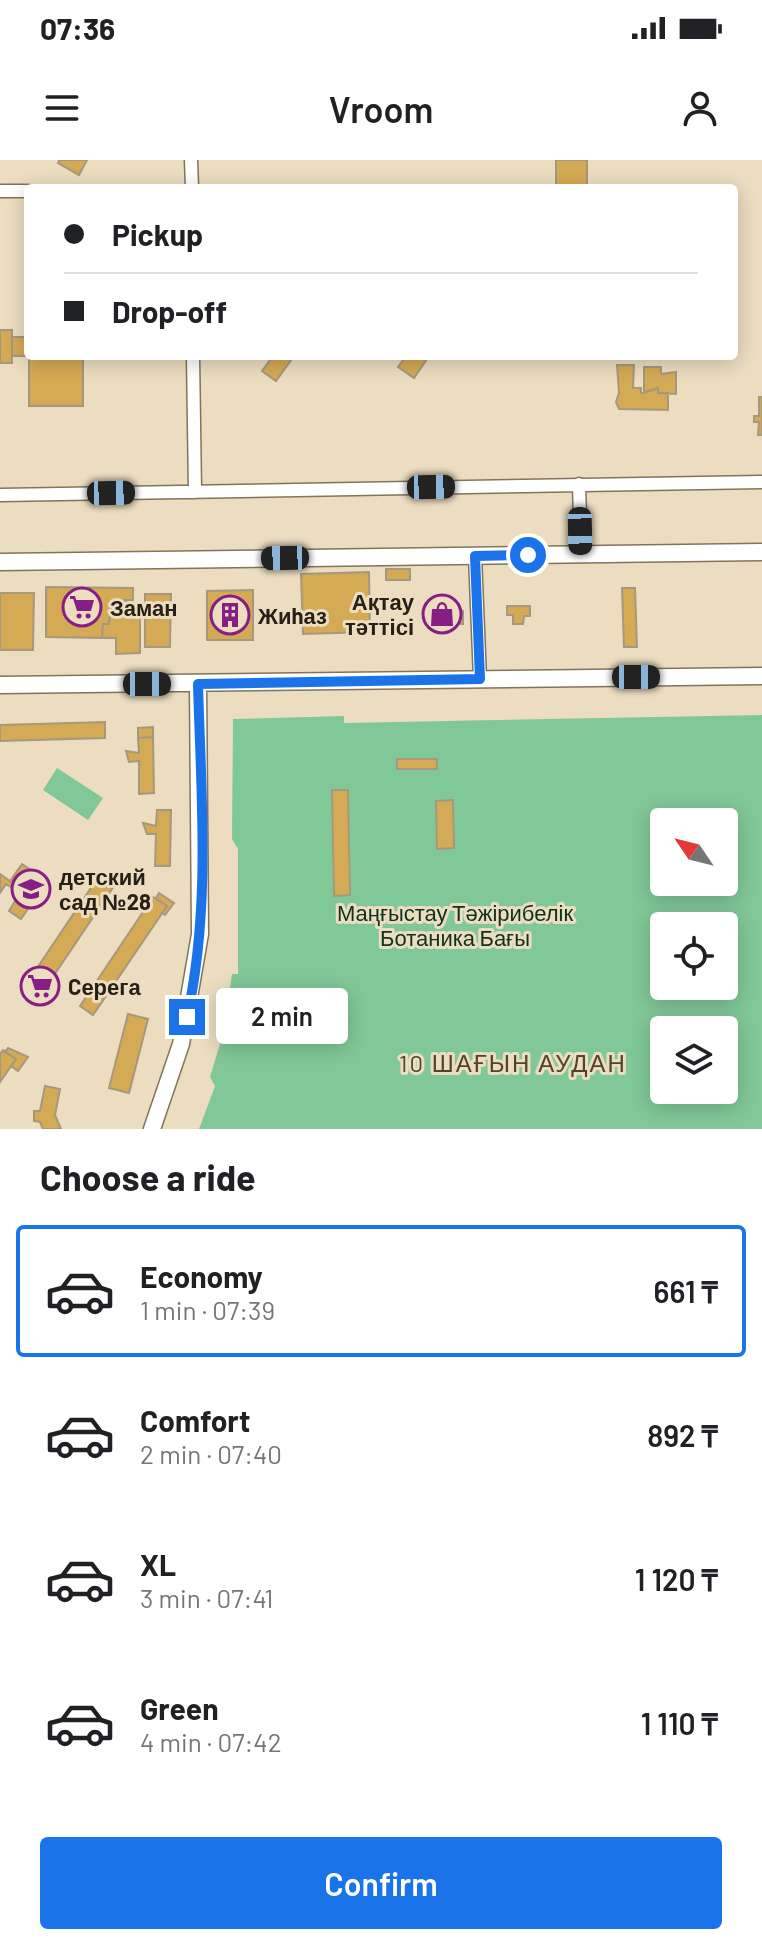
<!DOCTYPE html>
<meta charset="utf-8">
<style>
body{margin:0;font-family:Barlow,sans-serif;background:#f2f2f2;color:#202124;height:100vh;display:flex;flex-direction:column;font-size:30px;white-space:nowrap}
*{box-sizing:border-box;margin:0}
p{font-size:26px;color:#757577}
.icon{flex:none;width:44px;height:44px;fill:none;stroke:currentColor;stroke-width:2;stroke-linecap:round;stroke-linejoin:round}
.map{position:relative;height:969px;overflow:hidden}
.panel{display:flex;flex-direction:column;background:#fff;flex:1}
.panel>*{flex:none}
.hud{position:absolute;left:24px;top:24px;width:714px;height:176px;border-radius:8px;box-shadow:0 4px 20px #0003;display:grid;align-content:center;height:176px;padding:0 40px;background:#fff}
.needle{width:52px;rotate:305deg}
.fabs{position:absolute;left:650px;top:648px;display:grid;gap:16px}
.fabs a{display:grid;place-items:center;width:88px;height:88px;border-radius:8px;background:#fff;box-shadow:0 4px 20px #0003;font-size:40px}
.end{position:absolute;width:36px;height:36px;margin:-18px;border:10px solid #1a73e8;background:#fff;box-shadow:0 0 0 4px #fff}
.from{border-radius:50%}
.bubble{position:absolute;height:56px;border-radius:8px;background:#fff;box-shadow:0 4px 20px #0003;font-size:26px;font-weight:600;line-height:56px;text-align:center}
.car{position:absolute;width:24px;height:48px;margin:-24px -12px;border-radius:10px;box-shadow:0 0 6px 2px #0007;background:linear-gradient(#222 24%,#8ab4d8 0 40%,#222 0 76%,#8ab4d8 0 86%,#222 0)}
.hud b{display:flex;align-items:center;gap:28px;height:76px;font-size:30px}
.hud b+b{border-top:2px solid #e0e0e0}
.hud i{width:20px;height:20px;background:#202124}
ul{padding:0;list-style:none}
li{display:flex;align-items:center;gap:24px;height:132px;margin:0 16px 12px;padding:0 24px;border:4px solid transparent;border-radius:8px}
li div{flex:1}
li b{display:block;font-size:30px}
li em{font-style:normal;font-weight:600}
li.active{border-color:#1a73e8}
li>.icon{width:72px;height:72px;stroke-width:1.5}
h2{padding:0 40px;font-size:36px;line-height:96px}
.action{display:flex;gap:16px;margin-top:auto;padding:16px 40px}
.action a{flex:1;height:92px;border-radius:8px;background:#1a73e8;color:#fff;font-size:32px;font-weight:600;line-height:92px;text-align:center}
.status{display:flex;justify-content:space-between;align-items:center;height:56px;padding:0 40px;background:#fff;direction:ltr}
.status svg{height:22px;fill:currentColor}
header{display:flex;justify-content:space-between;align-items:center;height:104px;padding:0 40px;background:#fff;font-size:36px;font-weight:600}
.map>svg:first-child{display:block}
.green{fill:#81c898;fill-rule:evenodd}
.building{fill:#d4aa54;stroke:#a6987e;stroke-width:2}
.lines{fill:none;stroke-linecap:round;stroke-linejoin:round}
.minor-casing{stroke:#81745a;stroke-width:15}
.major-casing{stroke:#81745a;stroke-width:19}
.minor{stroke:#fff;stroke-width:12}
.major{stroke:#fff;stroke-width:16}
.route{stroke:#1a73e8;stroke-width:10}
.labels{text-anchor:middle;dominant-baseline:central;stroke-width:6;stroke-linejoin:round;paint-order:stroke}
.poi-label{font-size:22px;font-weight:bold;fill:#262016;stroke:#ecddc1;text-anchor:start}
.park-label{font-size:22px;fill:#0d321c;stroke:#ecddc1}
.neighbourhood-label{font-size:24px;letter-spacing:2px;fill:#50442c;stroke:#ecddc1}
</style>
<div class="status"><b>07:36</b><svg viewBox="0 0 49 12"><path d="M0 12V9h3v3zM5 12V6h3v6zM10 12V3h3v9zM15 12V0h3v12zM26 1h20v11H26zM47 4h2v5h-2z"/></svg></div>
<header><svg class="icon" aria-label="menu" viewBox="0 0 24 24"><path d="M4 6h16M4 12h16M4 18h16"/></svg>Vroom<svg class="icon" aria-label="person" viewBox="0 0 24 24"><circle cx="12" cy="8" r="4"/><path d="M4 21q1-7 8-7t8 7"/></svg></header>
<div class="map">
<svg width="762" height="969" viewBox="0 0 762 969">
<rect width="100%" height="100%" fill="#ecddc1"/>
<path class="green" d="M762 555V969H199L215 926 210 917 223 874 232 814H238V689L232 679 233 559 344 556V563ZM664 662H724V722H664ZM664 766H724V826H664ZM664 870H724V930H664Z
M57 608 103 638 88 660 43 630Z"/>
<path class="building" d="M59 0H87L79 15 58 3Z
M556 0H587V28H556Z
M28 123V196H83V246H29V196H12V177H27Z
M0 170H12V203H0Z
M273 196H294L276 221 262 211Z
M406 196H429L414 218 398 207Z
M617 205H634L633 228H641V233L658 228V233H668V250L619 249 616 242 619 233Z
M644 207H661V214L676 212V234L658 233V228L644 233Z
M759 237H762V275H758L759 262H754V256H759Z
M386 409H410V420H386Z
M369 412 370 472 303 474 301 414Z
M46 427 133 428V440H117V453H110L109 464H103L102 478 46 477Z
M622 428H635L637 487H624Z
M253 430V480H207V431Z
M0 433H34L33 490H0Z
M145 434H171L170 487H145Z
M117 440 140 444V493L116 494V478H102L103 464H109L110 453H117Z
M507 446H530V456H524L523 464H513V455H507Z
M428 449 463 451V464L427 463Z
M105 562V578L0 581V565Z
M153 567V577L138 578V568Z
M153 577 154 633 139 634V601L129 602 126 591 139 593 138 578Z
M397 599H437V609H397Z
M332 630H348L350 735 334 736Z
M453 640 454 688 437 689 436 641Z
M157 650H171L170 706H155L156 674H147L143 663 156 666Z
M22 704 34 712 22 730 35 738 21 759 9 751 20 733 6 724 0 733V714L10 721Z
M101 713 116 723 40 836 25 826Z
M159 733 174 743 165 755 162 753 167 746 156 738Z
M153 737 167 746 93 855 80 846Z
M128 854 148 859 129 933 109 928Z
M8 888 28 897 18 911 11 906 16 899 5 892Z
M3 890 16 899 0 922V894Z
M45 926 60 929 55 955 61 969H43L40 962 34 961V951H40Z"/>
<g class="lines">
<defs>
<path id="minor" d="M191 0 192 28
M0 31H28
M193 196 195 332
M579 324 581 395
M0 335 762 322
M475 396 480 519"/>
<path id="major" d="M0 402 762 392
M0 525 762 516
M152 969 181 884 200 774 198 524"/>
</defs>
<use href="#minor" class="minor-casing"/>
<use href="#major" class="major-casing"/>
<use href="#minor" class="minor"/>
<use href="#major" class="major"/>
</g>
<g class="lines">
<path class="route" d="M187 857C211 748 201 634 198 524L480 519 475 396 528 395"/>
</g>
<defs>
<symbol id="supermarket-ring" viewBox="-11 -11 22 22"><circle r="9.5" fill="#ecddc1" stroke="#871e85" stroke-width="1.5"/><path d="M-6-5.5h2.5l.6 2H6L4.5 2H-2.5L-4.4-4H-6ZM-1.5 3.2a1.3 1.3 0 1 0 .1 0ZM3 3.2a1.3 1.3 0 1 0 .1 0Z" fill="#871e85"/></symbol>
<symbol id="shop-ring" viewBox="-11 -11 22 22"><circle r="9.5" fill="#ecddc1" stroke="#871e85" stroke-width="1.5"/><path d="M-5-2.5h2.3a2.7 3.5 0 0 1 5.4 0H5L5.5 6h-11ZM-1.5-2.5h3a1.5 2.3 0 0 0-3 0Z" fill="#871e85"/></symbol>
<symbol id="building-ring" viewBox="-11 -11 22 22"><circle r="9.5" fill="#ecddc1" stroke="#871e85" stroke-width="1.5"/><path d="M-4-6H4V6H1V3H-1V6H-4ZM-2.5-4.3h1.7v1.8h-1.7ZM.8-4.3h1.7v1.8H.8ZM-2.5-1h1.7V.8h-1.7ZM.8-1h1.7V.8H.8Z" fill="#871e85"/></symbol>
<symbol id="school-ring" viewBox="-11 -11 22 22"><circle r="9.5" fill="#ecddc1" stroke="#871e85" stroke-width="1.5"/><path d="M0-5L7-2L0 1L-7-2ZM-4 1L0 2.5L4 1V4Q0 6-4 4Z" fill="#871e85"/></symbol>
</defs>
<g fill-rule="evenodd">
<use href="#supermarket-ring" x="60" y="425" width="44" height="44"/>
<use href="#shop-ring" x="420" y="432" width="44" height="44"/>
<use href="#building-ring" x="208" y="433" width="44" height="44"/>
<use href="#school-ring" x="9" y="707" width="44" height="44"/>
<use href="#supermarket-ring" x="18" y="804" width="44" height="44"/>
</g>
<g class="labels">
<g class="poi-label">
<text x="414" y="441" text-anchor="end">Ақтау<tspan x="414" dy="25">тәттісі</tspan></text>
<text x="110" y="447">Заман</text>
<text x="258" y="455">Жиhаз</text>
<text x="59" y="716">детский<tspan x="59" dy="25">сад №28</tspan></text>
<text x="68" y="826">Cерега</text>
</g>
<g class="park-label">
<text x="455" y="752">Маңғыстау Тәжірибелік<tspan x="455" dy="25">Ботаника Бағы</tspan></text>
</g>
<g class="neighbourhood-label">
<text x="513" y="902">10 ШАҒЫН АУДАН</text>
</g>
</g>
</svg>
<div class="fabs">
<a><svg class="needle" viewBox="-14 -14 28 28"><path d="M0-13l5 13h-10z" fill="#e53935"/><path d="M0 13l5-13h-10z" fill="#757577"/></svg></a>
<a><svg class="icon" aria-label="locate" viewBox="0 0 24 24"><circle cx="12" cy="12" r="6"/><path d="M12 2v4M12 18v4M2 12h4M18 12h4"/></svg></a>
<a><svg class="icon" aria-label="layers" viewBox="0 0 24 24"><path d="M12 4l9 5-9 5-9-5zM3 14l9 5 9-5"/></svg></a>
</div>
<i class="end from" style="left:528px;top:395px"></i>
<i class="end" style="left:187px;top:857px"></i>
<div class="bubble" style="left:216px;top:828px;width:132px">2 min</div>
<i class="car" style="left:431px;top:327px;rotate:89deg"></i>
<i class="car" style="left:111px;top:333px;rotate:89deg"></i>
<i class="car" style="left:580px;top:371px;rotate:179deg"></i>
<i class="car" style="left:285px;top:398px;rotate:269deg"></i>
<i class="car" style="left:636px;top:517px;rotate:90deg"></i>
<i class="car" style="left:147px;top:524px;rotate:90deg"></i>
<div class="hud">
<b><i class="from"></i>Pickup</b>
<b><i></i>Drop-off</b>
</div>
</div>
<section class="panel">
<h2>Choose a ride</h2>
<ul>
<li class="active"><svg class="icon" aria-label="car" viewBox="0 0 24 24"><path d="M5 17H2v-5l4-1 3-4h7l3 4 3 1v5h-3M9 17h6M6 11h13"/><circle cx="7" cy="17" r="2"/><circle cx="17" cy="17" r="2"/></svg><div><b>Economy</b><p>1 min · 07:39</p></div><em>661 ₸</em></li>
<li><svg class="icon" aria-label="car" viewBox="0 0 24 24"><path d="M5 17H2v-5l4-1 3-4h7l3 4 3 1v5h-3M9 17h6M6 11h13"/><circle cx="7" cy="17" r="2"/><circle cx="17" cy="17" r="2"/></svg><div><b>Comfort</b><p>2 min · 07:40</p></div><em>892 ₸</em></li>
<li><svg class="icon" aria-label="car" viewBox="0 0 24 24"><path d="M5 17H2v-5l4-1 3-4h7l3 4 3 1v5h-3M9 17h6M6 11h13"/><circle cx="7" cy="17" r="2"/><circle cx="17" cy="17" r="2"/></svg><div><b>XL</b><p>3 min · 07:41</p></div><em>1 120 ₸</em></li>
<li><svg class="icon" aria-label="car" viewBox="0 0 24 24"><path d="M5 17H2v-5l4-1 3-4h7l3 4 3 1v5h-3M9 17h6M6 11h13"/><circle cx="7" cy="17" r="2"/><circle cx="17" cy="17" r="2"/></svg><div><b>Green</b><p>4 min · 07:42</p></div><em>1 110 ₸</em></li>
</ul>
<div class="action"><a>Confirm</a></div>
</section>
